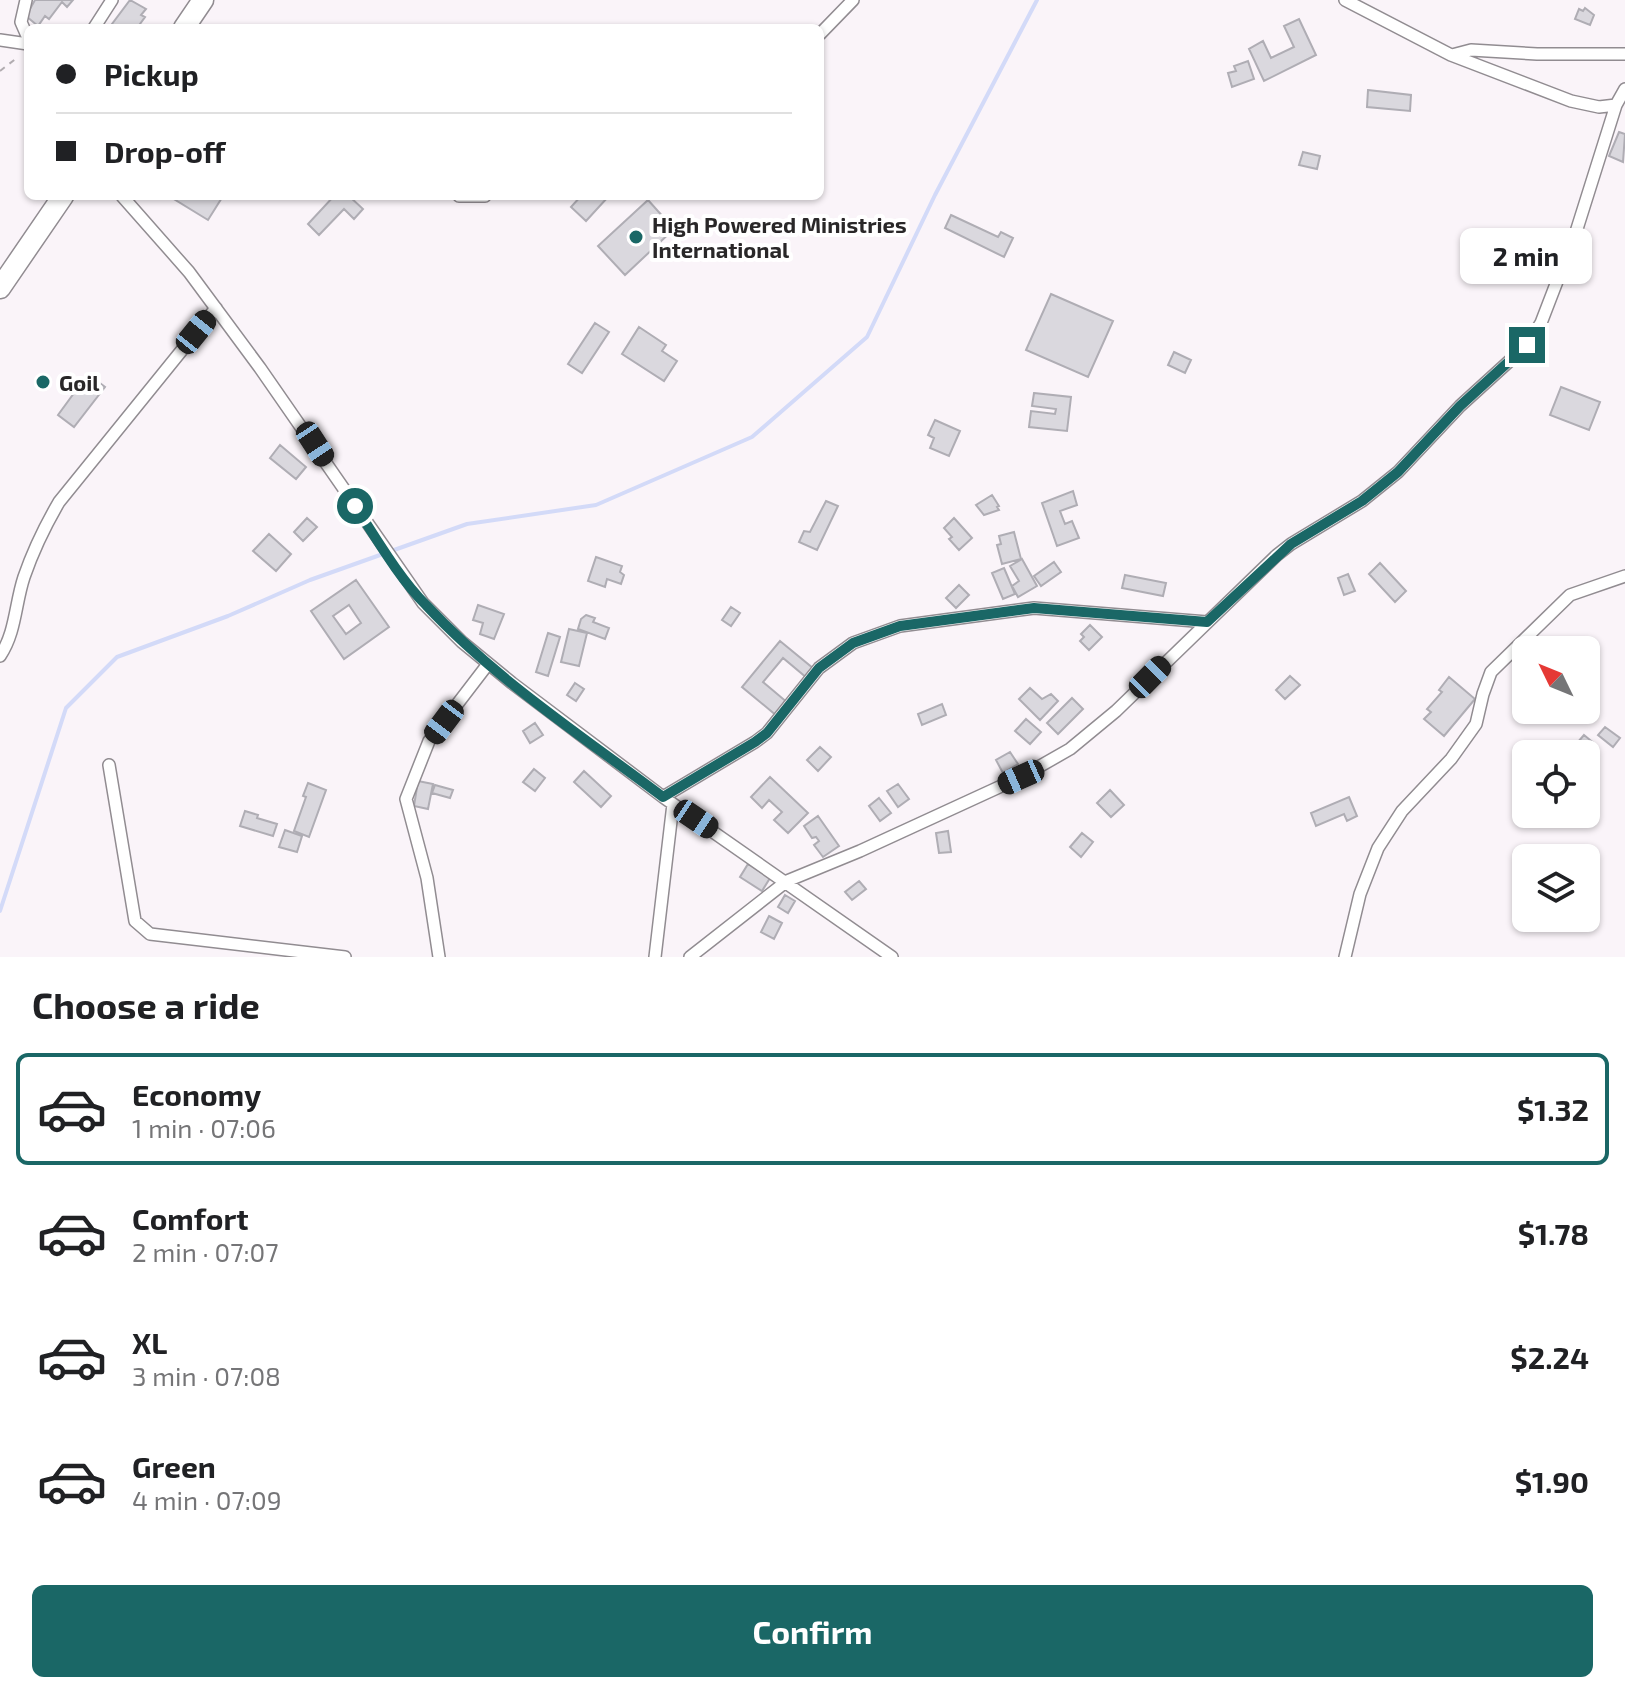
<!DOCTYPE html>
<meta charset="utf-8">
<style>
body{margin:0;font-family:"Exo 2",sans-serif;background:#f6f6f6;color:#202124;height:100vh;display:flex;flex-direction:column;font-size:30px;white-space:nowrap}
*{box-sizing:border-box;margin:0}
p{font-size:26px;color:#757577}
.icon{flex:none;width:44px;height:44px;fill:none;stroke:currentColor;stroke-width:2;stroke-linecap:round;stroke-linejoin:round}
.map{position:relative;height:957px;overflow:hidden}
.details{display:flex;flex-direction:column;background:#fff;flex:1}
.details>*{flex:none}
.hud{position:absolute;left:24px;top:24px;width:800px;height:176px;border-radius:12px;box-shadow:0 2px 6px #0004;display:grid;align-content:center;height:176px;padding:0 32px;background:#fff}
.needle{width:52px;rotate:313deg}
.fabs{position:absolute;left:1512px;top:636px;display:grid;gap:16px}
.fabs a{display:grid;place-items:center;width:88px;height:88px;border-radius:12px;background:#fff;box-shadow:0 2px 6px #0004;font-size:40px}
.end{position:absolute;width:36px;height:36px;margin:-18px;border:10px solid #1a6766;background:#fff;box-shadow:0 0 0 4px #fff}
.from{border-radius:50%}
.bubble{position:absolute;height:56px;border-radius:12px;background:#fff;box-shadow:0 2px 6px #0004;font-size:26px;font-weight:700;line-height:56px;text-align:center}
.car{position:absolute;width:24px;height:48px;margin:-24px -12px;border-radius:10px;box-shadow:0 0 6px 2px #0007;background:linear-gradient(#222 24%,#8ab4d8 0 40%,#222 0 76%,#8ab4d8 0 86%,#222 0)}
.hud b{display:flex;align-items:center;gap:28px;height:76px;font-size:30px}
.hud b+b{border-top:2px solid #e0e0e0}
.hud i{width:20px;height:20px;background:#202124}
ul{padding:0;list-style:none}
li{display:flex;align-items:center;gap:24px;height:112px;margin:0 16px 12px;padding:0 16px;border:4px solid transparent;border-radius:12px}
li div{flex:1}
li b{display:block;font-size:30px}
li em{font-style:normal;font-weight:700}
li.current{border-color:#1a6766}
li>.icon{width:72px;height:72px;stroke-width:1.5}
h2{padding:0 32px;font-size:36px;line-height:96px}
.primary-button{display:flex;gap:16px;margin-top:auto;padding:16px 32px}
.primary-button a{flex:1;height:92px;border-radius:12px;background:#1a6766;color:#fff;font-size:32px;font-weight:700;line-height:92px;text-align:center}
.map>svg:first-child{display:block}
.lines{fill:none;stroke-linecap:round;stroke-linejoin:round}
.stream{stroke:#d3daf8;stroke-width:4}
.building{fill:#dad8de;stroke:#afadb4;stroke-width:2;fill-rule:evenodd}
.minor-casing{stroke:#918c91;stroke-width:14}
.trunk-casing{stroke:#918c91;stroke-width:23}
.path{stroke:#b1acb0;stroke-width:2;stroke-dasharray:6 6;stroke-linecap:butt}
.minor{stroke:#fff;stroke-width:11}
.trunk{stroke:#fff;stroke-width:20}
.route{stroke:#1a6766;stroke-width:10}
.poi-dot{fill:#1a6766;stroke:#fff;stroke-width:3}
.labels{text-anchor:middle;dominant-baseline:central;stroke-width:8;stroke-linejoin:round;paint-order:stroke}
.poi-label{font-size:22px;font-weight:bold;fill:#292728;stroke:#fff;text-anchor:start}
</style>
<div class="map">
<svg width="1625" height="957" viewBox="0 0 1625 957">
<rect width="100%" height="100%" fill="#faf4f9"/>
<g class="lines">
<path class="stream" d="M0 911 66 708 117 657 228 616 310 580 467 524 596 505 752 437 867 337 935 195 1037 0"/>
</g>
<path class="building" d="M35 0H73L67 7 62 2 49 19 45 16 38 26 26 16Z
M130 0 146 9 141 15 145 17 137 28H109Z
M1585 8 1594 15 1590 25 1575 19 1579 9 1583 11Z
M1299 19 1316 55 1264 81 1249 49 1263 41 1271 58 1294 47 1284 26Z
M1248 61 1254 79 1232 87 1228 73 1236 71 1234 66Z
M1368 90 1411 95 1410 111 1367 107Z
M1619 132 1625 134 1623 162 1609 156Z
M1303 152 1320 156 1317 169 1299 165Z
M169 196 206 197 223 196 208 220Z
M334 196H349L363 209 354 219 344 209 319 235 308 224Z
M581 196H607L608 197 586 221 571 207Z
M648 200 674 229 625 275 598 246Z
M951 215 998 237 1001 232 1013 238 1004 257 945 228Z
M1051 294 1113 321 1088 377 1026 350Z
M595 323 609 332 582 373 568 364Z
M639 327 666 345 662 351 677 361 664 381 622 354Z
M1174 352 1191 360 1185 373 1168 365Z
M88 374 105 387 74 427 58 415Z
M1561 387 1600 402 1589 430 1550 415Z
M1034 393 1071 397 1067 431 1029 427 1031 411 1055 414 1056 409 1032 406Z
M935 420 960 431 949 456 930 448 934 438 928 435Z
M280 445 306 467 296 479 270 458Z
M1073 491 1077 505 1060 511 1065 524 1072 521 1079 538 1057 546 1042 503Z
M992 495 999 506 997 507 999 510 984 515 976 505Z
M826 501 838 506 817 550 799 542 804 531 810 532Z
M307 518 317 527 303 541 294 532Z
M954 518 972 538 959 550 949 539 952 537 944 528Z
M1014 532 1021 559 1002 564 997 545 1001 544 999 536Z
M269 534 291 554 276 571 253 551Z
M596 557 622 566 620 572 624 575 621 584 607 579 605 587 588 581Z
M1022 559 1037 586 1018 597 1012 586 1019 581 1010 566Z
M1054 562 1061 572 1041 586 1034 576Z
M1380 563 1406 591 1395 602 1369 574Z
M1004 568 1015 594 1003 599 992 573Z
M1348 574 1355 591 1344 595 1338 578Z
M1125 575 1166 583 1163 596 1122 588Z
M356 580 389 627 344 659 311 611ZM349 605 361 623 346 634 333 616Z
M959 585 969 595 956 608 946 598Z
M478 605 504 614 494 639 480 634 483 623 473 620Z
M731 607 740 613 731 626 722 620Z
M586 615 595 618 593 622 609 628 605 639 578 629 581 619Z
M1090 625 1102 637 1089 650 1080 641 1084 637 1081 634Z
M569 629 587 633 579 666 561 662Z
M548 633 560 637 548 676 536 672Z
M780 641 814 669 807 678 783 658 763 682 788 703 777 716 742 687Z
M1290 676 1300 685 1285 699 1276 690Z
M1449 677 1475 699 1444 736 1424 719 1431 712 1427 709 1442 692 1439 690Z
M575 683 584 689 576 701 567 695Z
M1030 688 1042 699 1051 694 1058 701 1040 720 1019 699Z
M1072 698 1083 709 1058 734 1047 723Z
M942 704 946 715 922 725 918 714Z
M1026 719 1041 732 1030 744 1015 731Z
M535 723 543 735 530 743 523 731Z
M1605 727 1620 738 1613 747 1598 735Z
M1584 735 1595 744 1586 754H1578L1572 749Z
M820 747 831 757 818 771 807 760Z
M1010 752 1018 764 1003 773 996 760Z
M534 769 545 778 535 791 523 782Z
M584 771 611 796 601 807 574 782Z
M770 777 808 813 788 833 774 820 782 812 769 800 762 808 751 797Z
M418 781 433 784 428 809 414 806Z
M308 783 326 790 309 837 294 831 306 797 303 796Z
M898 784 909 799 898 807 887 791Z
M435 785 453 790 450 798 432 793Z
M1110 790 1124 805 1111 817 1097 803Z
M1349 797 1357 816 1347 821 1344 814 1316 826 1311 813Z
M879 798 891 813 880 821 869 806Z
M245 811 258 815 257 818 277 824 273 836 240 826Z
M818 816 839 846 823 857 814 845 819 841 816 837 812 838 804 826Z
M285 830 302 836 297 852 279 847Z
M948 831 951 852 939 853 936 833Z
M1082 833 1093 842 1081 857 1070 847Z
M748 864 770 878 762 891 740 877Z
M859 881 866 889 852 900 845 892Z
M785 895 795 901 788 913 778 907Z
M769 916 782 923 774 939 761 932Z"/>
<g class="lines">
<defs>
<path id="minor" d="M26 0 21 22 28 38
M1345 0 1451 55 1571 101 1599 107 1616 105
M94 28 112 0
M820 34 853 0
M0 40 28 44
M1452 55 1471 50 1537 54H1625
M122 196 189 272 260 368 423 603 462 642 512 683 663 797 892 957
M459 196H485
M0 656C16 632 15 604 24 577 33 551 45 526 59 502L216 308
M109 765 135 921 150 934 345 957
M663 797 755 742 767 733 819 668 853 643 900 626 1034 608 1207 622
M439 957 427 878 406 799 429 741 488 664
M655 957 673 804
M690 957 787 881 860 851 1021 777 1070 749 1116 711 1277 555 1291 544 1362 501 1398 472 1460 406 1527 345 1541 323 1576 232 1616 105 1625 89
M1345 957 1360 894 1378 848 1402 811 1451 759 1476 724 1483 694 1491 672 1570 595 1625 576"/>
<path id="trunk" d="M184 28 203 0
M0 288 63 196"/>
</defs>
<use href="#minor" class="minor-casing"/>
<use href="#trunk" class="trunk-casing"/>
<path class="path" d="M0 71 18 57"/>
<use href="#minor" class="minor"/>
<use href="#trunk" class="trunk"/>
</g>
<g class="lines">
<path class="route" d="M355 506C376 538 399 578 426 605 495 679 582 736 663 797L755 742 767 733 819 668 853 643 900 626 1034 608 1207 622 1291 544 1362 501 1398 472 1460 406 1527 345"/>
</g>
<g class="poi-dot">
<circle cx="636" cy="237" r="8"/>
<circle cx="43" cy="382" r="8"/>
</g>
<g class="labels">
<g class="poi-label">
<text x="652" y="224">High Powered Ministries<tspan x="652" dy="25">International</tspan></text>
<text x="59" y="382">Goil</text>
</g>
</g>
</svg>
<div class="fabs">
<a><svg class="needle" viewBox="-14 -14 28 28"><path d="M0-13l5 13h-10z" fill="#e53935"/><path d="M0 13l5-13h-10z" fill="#757577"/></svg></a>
<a><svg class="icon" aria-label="locate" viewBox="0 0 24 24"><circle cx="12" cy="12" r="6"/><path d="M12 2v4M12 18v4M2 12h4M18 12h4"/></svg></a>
<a><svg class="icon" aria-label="layers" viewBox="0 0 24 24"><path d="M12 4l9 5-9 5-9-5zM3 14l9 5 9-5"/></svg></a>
</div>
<i class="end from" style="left:355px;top:506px"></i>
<i class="end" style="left:1527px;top:345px"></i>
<div class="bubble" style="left:1460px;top:228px;width:132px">2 min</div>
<i class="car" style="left:196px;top:332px;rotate:39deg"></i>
<i class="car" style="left:315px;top:444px;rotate:147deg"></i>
<i class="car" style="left:1150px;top:677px;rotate:45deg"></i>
<i class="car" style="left:444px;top:722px;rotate:217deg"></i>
<i class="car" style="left:1021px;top:777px;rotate:246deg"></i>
<i class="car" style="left:696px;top:819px;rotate:124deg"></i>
<div class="hud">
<b><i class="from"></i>Pickup</b>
<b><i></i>Drop-off</b>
</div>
</div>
<section class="details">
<h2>Choose a ride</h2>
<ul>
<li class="current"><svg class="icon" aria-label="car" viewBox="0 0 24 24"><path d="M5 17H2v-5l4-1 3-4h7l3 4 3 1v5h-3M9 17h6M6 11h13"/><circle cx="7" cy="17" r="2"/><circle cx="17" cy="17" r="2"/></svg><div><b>Economy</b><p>1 min · 07:06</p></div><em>$1.32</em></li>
<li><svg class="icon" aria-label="car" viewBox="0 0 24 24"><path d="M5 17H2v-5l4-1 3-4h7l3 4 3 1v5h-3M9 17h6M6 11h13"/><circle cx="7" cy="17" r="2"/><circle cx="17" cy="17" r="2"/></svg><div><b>Comfort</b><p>2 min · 07:07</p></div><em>$1.78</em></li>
<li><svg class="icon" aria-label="car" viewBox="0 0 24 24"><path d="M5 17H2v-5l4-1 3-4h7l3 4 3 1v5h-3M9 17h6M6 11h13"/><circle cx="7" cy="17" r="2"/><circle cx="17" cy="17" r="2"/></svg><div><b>XL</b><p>3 min · 07:08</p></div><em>$2.24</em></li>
<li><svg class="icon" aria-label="car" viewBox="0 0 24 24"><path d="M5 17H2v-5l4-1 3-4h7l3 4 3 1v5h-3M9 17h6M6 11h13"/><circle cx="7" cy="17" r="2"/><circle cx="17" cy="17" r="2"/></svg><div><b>Green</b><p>4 min · 07:09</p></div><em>$1.90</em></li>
</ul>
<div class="primary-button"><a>Confirm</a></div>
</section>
